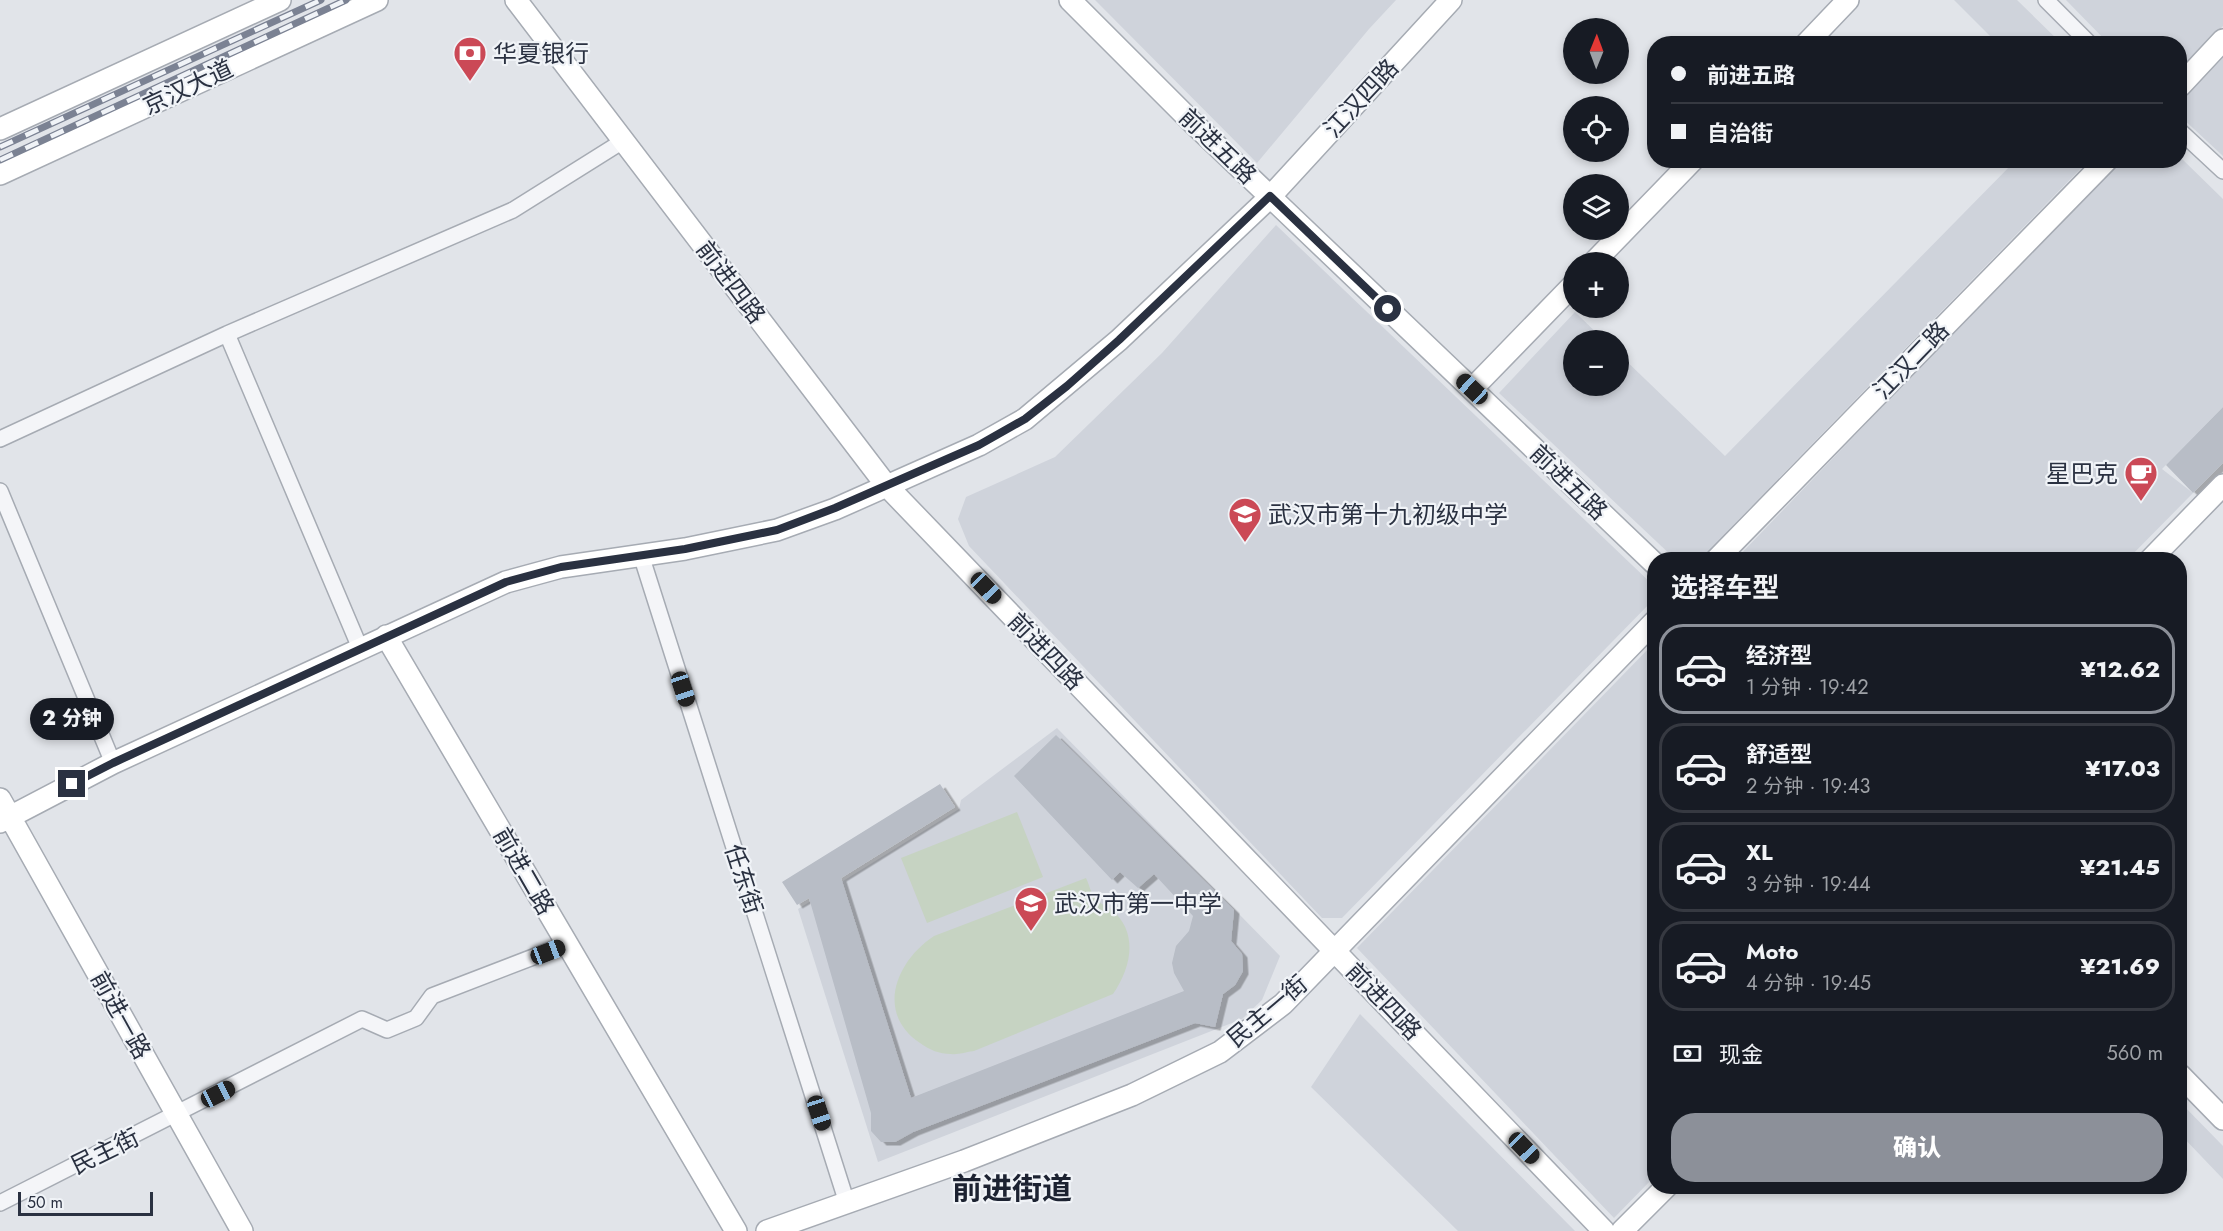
<!DOCTYPE html>
<html lang="zh">
<meta charset="utf-8">
<style>
body{margin:0;font-family:Jost,"Noto Sans SC",sans-serif;background:#242831;color:#f1f3f6;height:100vh;display:flex;flex-direction:column;font-size:22px;white-space:nowrap}
*{box-sizing:border-box;margin:0}
p{font-size:20px;color:#9ea1a6}
.icon{flex:none;width:33px;height:33px;fill:none;stroke:currentColor;stroke-width:2;stroke-linecap:round;stroke-linejoin:round}
.map{position:relative;flex:1;overflow:hidden}
.sheet{position:absolute;left:1647px;top:552px;width:540px;height:642px;display:flex;flex-direction:column;background:#171b24;border-radius:24px;box-shadow:0 3px 9px #0003}
.sheet>*{flex:none}
.banner{position:absolute;left:1647px;top:36px;width:540px;height:132px;border-radius:24px;box-shadow:0 3px 9px #0003;display:grid;align-content:center;height:132px;padding:0 24px;background:#171b24}
.needle{width:39px;rotate:1deg}
.tools{position:absolute;left:1563px;top:18px;display:grid;gap:12px}
.tools a{display:grid;place-items:center;width:66px;height:66px;border-radius:50%;background:#171b24;box-shadow:0 3px 9px #0003;font-size:30px}
.scale{position:absolute;left:18px;bottom:15px;width:135px;box-sizing:border-box;padding-left:6px;border:3px solid #2a3141;border-top:0;font-size:16px;line-height:21px;white-space:nowrap;color:#2a3141;-webkit-text-stroke:4px #f0f3f7;paint-order:stroke}
.end{position:absolute;width:27px;height:27px;margin:-14px;border:8px solid #2a3141;background:#fff;box-shadow:0 0 0 3px #fff}
.from{border-radius:50%}
.bubble{position:absolute;height:42px;border-radius:21px;background:#171b24;box-shadow:0 3px 9px #0003;font-size:20px;font-weight:800;line-height:42px;text-align:center}
.car{position:absolute;width:18px;height:36px;margin:-18px -9px;border-radius:8px;box-shadow:0 0 4px 2px #0007;background:linear-gradient(#222 24%,#8ab4d8 0 40%,#222 0 76%,#8ab4d8 0 86%,#222 0)}
.banner b{display:flex;align-items:center;gap:21px;height:57px;font-size:22px}
.banner b+b{border-top:2px solid #363941}
.banner i{width:15px;height:15px;background:#f1f3f6}
ul{padding:0;list-style:none}
li{display:flex;align-items:center;gap:18px;height:90px;margin:0 12px 9px;padding:0 12px;border:3px solid #363941;border-radius:24px}
li div{flex:1}
li b{display:block;font-size:22px}
li em{font-style:normal;font-weight:800}
li.selected{border-color:#8c9099}
li>.icon{width:54px;height:54px;stroke-width:1.5}
h2{padding:0 24px;font-size:27px;line-height:72px}
.pay{display:flex;align-items:center;gap:15px;height:66px;padding:0 24px;font-size:22px}
.pay p{margin-inline-start:auto}
.primary-button{display:flex;gap:12px;margin-top:auto;padding:12px 24px}
.primary-button a{flex:1;height:69px;border-radius:24px;background:#8c9099;color:#fff;font-size:24px;font-weight:800;line-height:69px;text-align:center}
.map>svg:first-child{display:block}
.built{fill:#cfd3db}
.green{fill:#c6d3c2}
.building{fill:#b8bdc6;filter:url(#shadow)}
.lines{fill:none;stroke-linecap:round;stroke-linejoin:round}
.street-casing{stroke:#a6abb3;stroke-width:18}
.secondary-casing{stroke:#a6abb3;stroke-width:24}
.street{stroke:#f4f5f8;stroke-width:15}
.secondary{stroke:#fff;stroke-width:21}
.rail-casing{stroke:#7b8293;stroke-width:7}
.rail{stroke:#f0f3f7;stroke-width:4.5;stroke-dasharray:14;stroke-linecap:butt}
.route{stroke:#2a3141;stroke-width:8}
.labels{text-anchor:middle;dominant-baseline:central;stroke-width:4.5;stroke-linejoin:round;paint-order:stroke}
.poi-label{font-size:24px;fill:#2a3141;stroke:#f0f3f7;text-anchor:start}
.street-label{font-size:24px;fill:#2a3141;stroke:#f0f3f7}
.district-label{font-size:30px;font-weight:bold;fill:#1c2231;stroke:#f0f3f7}
</style>
<div class="map">
<svg width="2223" height="1231" viewBox="0 0 2223 1231">
<defs>
<filter id="shadow"><feDropShadow dx="5.5" dy="3.5" stdDeviation="0" flood-color="#0004"/></filter>
</defs>
<rect width="100%" height="100%" fill="#e1e4e9"/>
<path class="built" d="M1095 0H1396L1369 29 1257 163Z
M1954 0H2017L2061 43H1997Z
M2066 0H2223V26L2180 73V44L2108 43Z
M2223 55V156L2180 116V101Z
M2180 157 2223 199V407L2162 469 2193 493 2128 559 1735 560 2119 161 2180 160Z
M2015 161H2088L1700 559H1675L1499 393 1575 312 1604 340H1574V386H1618L1619 354 1725 456Z
M1276 225 1654 586V599L1342 918H1322L969 546 958 519 966 497 1055 457 1162 353Z
M1654 643V1177L1614 1218 1357 948Z
M1057 728 1280 956 1262 1000 1242 1019 878 1162 798 909 959 809 961 800Z
M1360 1014 1575 1231H1458L1311 1087Z
M2180 1102 2223 1146V1179L2180 1134Z"/>
<path class="green" d="M1017 812 1043 877 927 923 901 858Z
M1086 878C1089 884 1091 894 1096 899 1100 904 1107 906 1112 910 1139 933 1131 968 1113 994L974 1051C966 1052 958 1055 951 1054 939 1054 930 1050 920 1043 875 1013 896 961 934 936Z"/>
<path class="building" d="M2223 407V463L2193 493 2166 465Z
M1056 735 1234 910 1231 941 1242 954 1243 971 1235 985 1223 994 1215 1027 1195 1023 913 1132 895 1142H881L871 1131V1113L809 898 797 905 782 882 940 784 955 807 841 878 911 1098 1184 991 1174 973 1172 963 1176 946 1189 931 1193 916 1154 874 1138 888 1120 872 1112 880 1014 776Z"/>
<g class="lines">
<defs>
<path id="street" d="M2046 0 2090 44
M2180 131 2223 171
M227 334 360 648
M0 439 227 334 513 210 623 141
M0 491 113 763
M641 555 847 1203
M0 1203 362 1019 387 1030 416 1018 432 996 567 944"/>
<path id="secondary" d="M516 0 886 485 1604 1231
M1070 0 1193 123 1654 563
M1806 44 1848 0
M2180 86 2223 40
M0 129 280 0
M0 174 377 0
M1594 262 1693 160
M1472 389 1574 284
M1716 560 2107 160
M2150 560 2223 485
M386 636 736 1231
M0 799 242 1231
M0 822 113 763 506 582 561 567 685 549 777 530 835 509 979 445 1025 419 1119 340 1270 197 1451 0
M2180 1075 2223 1119
M767 1231 964 1161 1132 1095 1220 1052 1283 1004 1654 622
M1622 1231 1667 1186"/>
</defs>
<use href="#street" class="street-casing"/>
<use href="#secondary" class="secondary-casing"/>
<use href="#street" class="street"/>
<use href="#secondary" class="secondary"/>
<defs>
<path id="rail" d="M0 147 321 0
M0 160 346 0"/>
</defs>
<use href="#rail" class="rail-casing"/>
<use href="#rail" class="rail"/>
</g>
<g class="lines">
<path class="route" d="M72 784 113 763 506 582 561 567 685 549 777 530 835 508 979 445 1025 419 1067 386 1119 340 1270 196 1388 309"/>
</g>
<defs>
<symbol id="bank-pin" viewBox="-11 -11 22 30"><path d="M0 17L-7.5 6A9.5 9.5 0 1 1 7.5 6Z" fill="#cb4956" stroke="#f0f3f7"/><path d="M-6-4H6V4H-6ZM0-2.3a2.3 2.3 0 1 0 0 4.6a2.3 2.3 0 1 0 0-4.6Z" fill="#fff"/></symbol>
<symbol id="cafe-pin" viewBox="-11 -11 22 30"><path d="M0 17L-7.5 6A9.5 9.5 0 1 1 7.5 6Z" fill="#cb4956" stroke="#f0f3f7"/><path d="M-5.5-4.5H6V0H3Q3 3.5 0 3.5H-2.5Q-5.5 3.5-5.5 0ZM3-3.2v2h1.7v-2ZM-6 4.5H4V6H-6Z" fill="#fff"/></symbol>
<symbol id="school-pin" viewBox="-11 -11 22 30"><path d="M0 17L-7.5 6A9.5 9.5 0 1 1 7.5 6Z" fill="#cb4956" stroke="#f0f3f7"/><path d="M0-5L7-2L0 1L-7-2ZM-4 1L0 2.5L4 1V4Q0 6-4 4Z" fill="#fff"/></symbol>
</defs>
<g fill-rule="evenodd">
<use href="#bank-pin" x="451" y="34" width="38" height="52"/>
<use href="#cafe-pin" x="2122" y="454" width="38" height="52"/>
<use href="#school-pin" x="1226" y="495" width="38" height="52"/>
<use href="#school-pin" x="1012" y="884" width="38" height="52"/>
</g>
<g class="labels">
<g class="poi-label">
<text x="493" y="53">华夏银行</text>
<text x="2118" y="473" text-anchor="end">星巴克</text>
<text x="1268" y="514">武汉市第十九初级中学</text>
<text x="1054" y="903">武汉市第一中学</text>
</g>
<g class="street-label">
<text transform="translate(188 87) rotate(-25)">京汉大道</text>
<text transform="translate(1361 98) rotate(-47)">江汉四路</text>
<text transform="translate(1218 146) rotate(44)">前进五路</text>
<text transform="translate(731 282) rotate(53)">前进四路</text>
<text transform="translate(1911 360) rotate(-46)">江汉二路</text>
<text transform="translate(1569 482) rotate(44)">前进五路</text>
<text transform="translate(1046 651) rotate(46)">前进四路</text>
<text transform="translate(524 871) rotate(60)">前进二路</text>
<text transform="translate(744 879) rotate(72)">任东街</text>
<text transform="translate(1384 1001) rotate(46)">前进四路</text>
<text transform="translate(1267 1011) rotate(-40)">民主一街</text>
<text transform="translate(121 1015) rotate(61)">前进一路</text>
<text transform="translate(105 1151) rotate(-26)">民主街</text>
</g>
<g class="district-label">
<text x="1012" y="1188">前进街道</text>
</g>
</g>
</svg>
<div class="tools">
<a><svg class="needle" viewBox="-14 -14 28 28"><path d="M0-13l5 13h-10z" fill="#e53935"/><path d="M0 13l5-13h-10z" fill="#9ea1a6"/></svg></a>
<a><svg class="icon" aria-label="locate" viewBox="0 0 24 24"><circle cx="12" cy="12" r="6"/><path d="M12 2v4M12 18v4M2 12h4M18 12h4"/></svg></a>
<a><svg class="icon" aria-label="layers" viewBox="0 0 24 24"><path d="M12 4l9 5-9 5-9-5zM3 14l9 5 9-5"/></svg></a>
<a>+</a>
<a>−</a>
</div>
<div class="scale">50 m</div>
<i class="end from" style="left:1388px;top:309px"></i>
<i class="end" style="left:72px;top:784px"></i>
<div class="bubble" style="left:30px;top:698px;width:84px">2 分钟</div>
<i class="car" style="left:1472px;top:389px;rotate:313deg"></i>
<i class="car" style="left:986px;top:588px;rotate:136deg"></i>
<i class="car" style="left:683px;top:689px;rotate:162deg"></i>
<i class="car" style="left:548px;top:952px;rotate:69deg"></i>
<i class="car" style="left:218px;top:1094px;rotate:63deg"></i>
<i class="car" style="left:819px;top:1113px;rotate:162deg"></i>
<i class="car" style="left:1524px;top:1148px;rotate:136deg"></i>
<div class="banner">
<b><i class="from"></i>前进五路</b>
<b><i></i>自治街</b>
</div>
<section class="sheet">
<h2>选择车型</h2>
<ul>
<li class="selected"><svg class="icon" aria-label="car" viewBox="0 0 24 24"><path d="M5 17H2v-5l4-1 3-4h7l3 4 3 1v5h-3M9 17h6M6 11h13"/><circle cx="7" cy="17" r="2"/><circle cx="17" cy="17" r="2"/></svg><div><b>经济型</b><p>1 分钟 · 19:42</p></div><em>¥12.62</em></li>
<li><svg class="icon" aria-label="car" viewBox="0 0 24 24"><path d="M5 17H2v-5l4-1 3-4h7l3 4 3 1v5h-3M9 17h6M6 11h13"/><circle cx="7" cy="17" r="2"/><circle cx="17" cy="17" r="2"/></svg><div><b>舒适型</b><p>2 分钟 · 19:43</p></div><em>¥17.03</em></li>
<li><svg class="icon" aria-label="car" viewBox="0 0 24 24"><path d="M5 17H2v-5l4-1 3-4h7l3 4 3 1v5h-3M9 17h6M6 11h13"/><circle cx="7" cy="17" r="2"/><circle cx="17" cy="17" r="2"/></svg><div><b>XL</b><p>3 分钟 · 19:44</p></div><em>¥21.45</em></li>
<li><svg class="icon" aria-label="car" viewBox="0 0 24 24"><path d="M5 17H2v-5l4-1 3-4h7l3 4 3 1v5h-3M9 17h6M6 11h13"/><circle cx="7" cy="17" r="2"/><circle cx="17" cy="17" r="2"/></svg><div><b>Moto</b><p>4 分钟 · 19:45</p></div><em>¥21.69</em></li>
</ul>
<div class="pay"><svg class="icon" aria-label="cash" viewBox="0 0 24 24"><path d="M3 7h18v10H3z"/><circle cx="12" cy="12" r="2"/></svg>现金<p>560 m</p></div>
<div class="primary-button"><a>确认</a></div>
</section>
</div>
